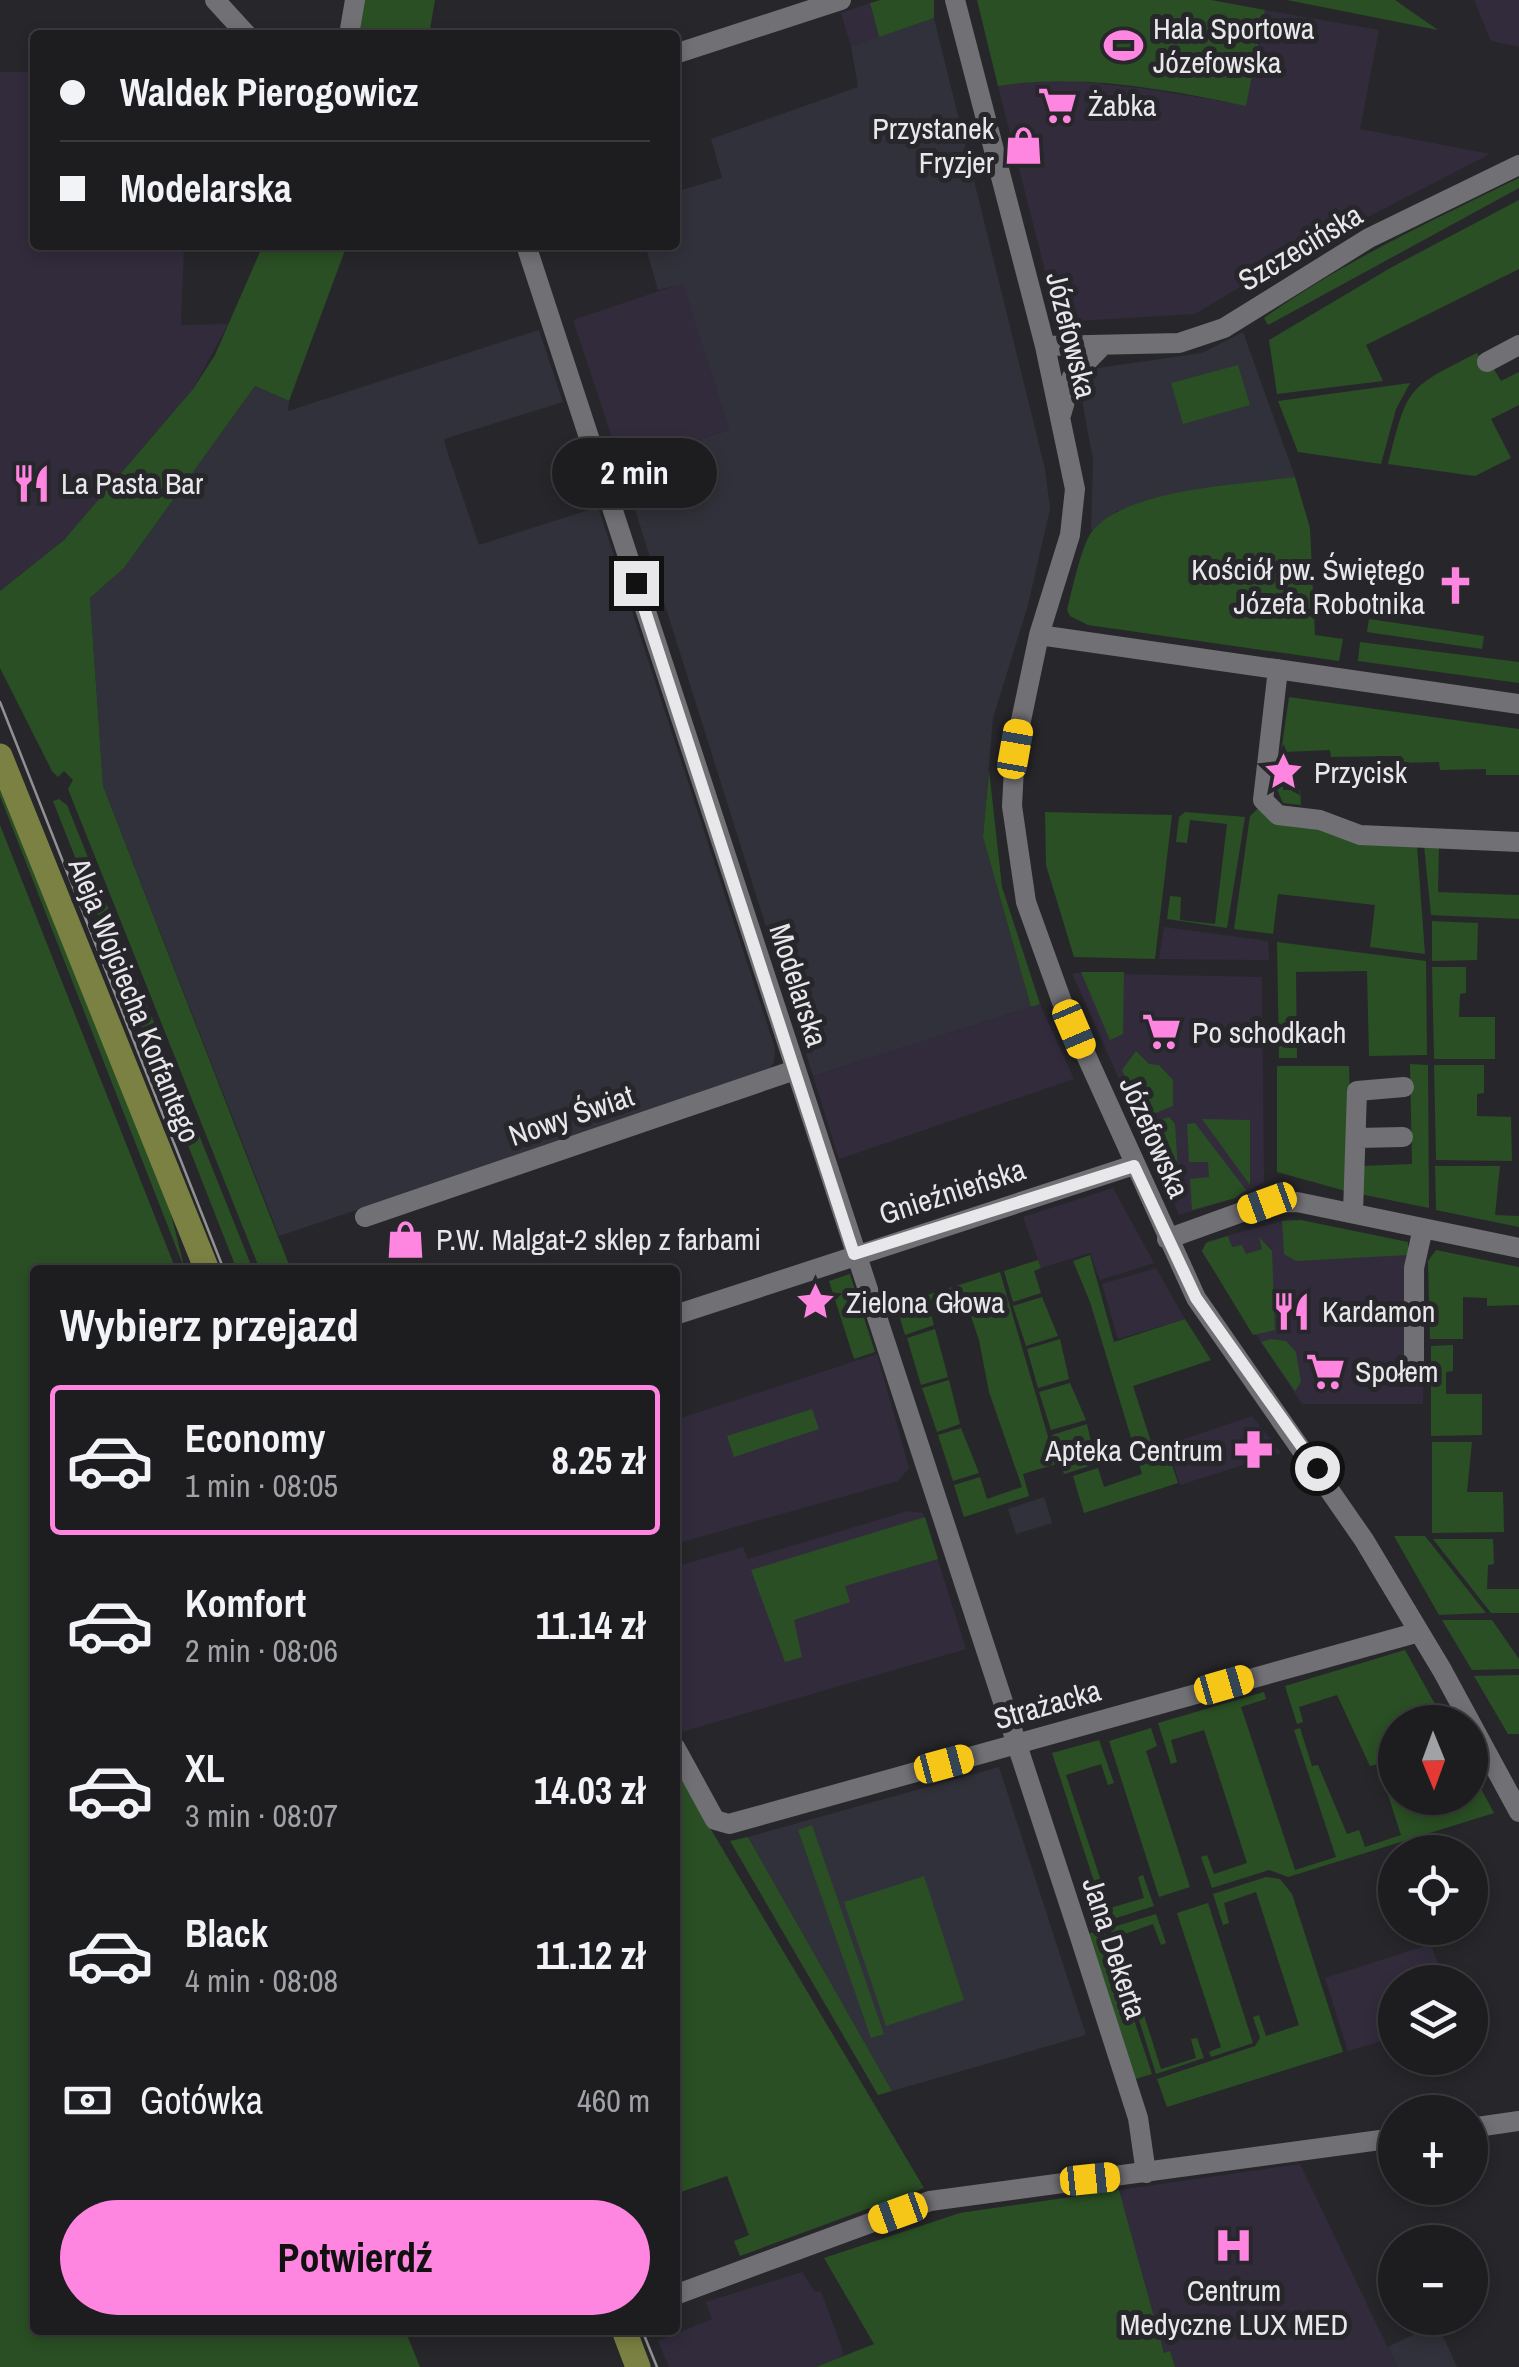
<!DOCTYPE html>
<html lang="pl">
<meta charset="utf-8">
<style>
body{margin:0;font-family:"Archivo Narrow",sans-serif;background:#252629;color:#f1f3f6;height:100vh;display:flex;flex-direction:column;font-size:38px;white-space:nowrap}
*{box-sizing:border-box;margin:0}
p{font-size:32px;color:#a0a2a5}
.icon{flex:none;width:55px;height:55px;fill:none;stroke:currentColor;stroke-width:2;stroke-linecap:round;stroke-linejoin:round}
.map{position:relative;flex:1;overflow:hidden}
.panel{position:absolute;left:30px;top:1265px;width:650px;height:1070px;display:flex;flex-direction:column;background:#1d1d20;border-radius:10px;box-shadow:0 5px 15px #0003,0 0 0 2px #3b3b3e}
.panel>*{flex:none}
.banner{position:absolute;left:30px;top:30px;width:650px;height:220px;border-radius:10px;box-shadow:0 5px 15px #0003,0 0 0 2px #3b3b3e;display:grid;align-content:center;height:220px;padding:0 30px;background:#1d1d20}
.needle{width:65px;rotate:179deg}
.fabs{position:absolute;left:1378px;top:1705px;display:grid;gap:20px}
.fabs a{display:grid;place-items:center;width:110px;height:110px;border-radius:50%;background:#1d1d20;box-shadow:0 5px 15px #0003,0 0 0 2px #3b3b3e;font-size:50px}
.end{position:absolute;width:45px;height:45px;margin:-22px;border:12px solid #e8e8eb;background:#111;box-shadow:0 0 0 5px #111}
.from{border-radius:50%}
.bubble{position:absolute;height:70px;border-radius:35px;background:#1d1d20;box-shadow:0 5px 15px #0003,0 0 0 2px #3b3b3e;font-size:32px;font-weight:700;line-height:70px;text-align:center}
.car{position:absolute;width:30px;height:60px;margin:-30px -15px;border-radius:12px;box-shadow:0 0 8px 2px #0007;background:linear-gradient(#f5c518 24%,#345 0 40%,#f5c518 0 76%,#345 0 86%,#f5c518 0)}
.banner b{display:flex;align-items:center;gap:35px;height:95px;font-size:38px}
.banner b+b{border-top:2px solid #3b3b3e}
.banner i{width:25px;height:25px;background:#f1f3f6}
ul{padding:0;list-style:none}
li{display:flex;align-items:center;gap:30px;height:150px;margin:0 20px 15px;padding:0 10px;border:5px solid transparent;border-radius:10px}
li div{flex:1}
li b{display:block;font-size:38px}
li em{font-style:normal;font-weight:700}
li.on{border-color:#fe85e0}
li>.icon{width:90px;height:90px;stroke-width:1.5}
h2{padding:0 30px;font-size:45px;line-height:120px}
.pay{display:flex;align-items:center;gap:25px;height:110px;padding:0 30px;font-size:38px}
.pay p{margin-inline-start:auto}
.action{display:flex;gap:20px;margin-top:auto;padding:20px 30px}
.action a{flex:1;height:115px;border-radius:60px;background:#fe85e0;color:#111;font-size:40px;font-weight:700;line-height:115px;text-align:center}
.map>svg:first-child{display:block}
.commercial{fill:#322b3c}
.built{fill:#30313a}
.green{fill:#2a4f24}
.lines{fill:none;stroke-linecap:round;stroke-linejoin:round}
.minor{stroke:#707075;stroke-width:20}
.major{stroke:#7b8142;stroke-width:25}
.tram{stroke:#919194;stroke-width:2.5}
.route{stroke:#e8e8eb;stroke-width:12}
.labels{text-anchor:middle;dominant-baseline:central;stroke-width:10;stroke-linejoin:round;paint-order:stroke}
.poi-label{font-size:30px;fill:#e8e8eb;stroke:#27272b;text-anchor:start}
.street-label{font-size:30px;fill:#e8e8eb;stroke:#27272b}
</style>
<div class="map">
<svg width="1519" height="2367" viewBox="0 0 1519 2367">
<rect width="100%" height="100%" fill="#27272b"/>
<path class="commercial" d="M1474 0H1519V47L1491 41Z
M870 3 879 37 851 46 841 13Z
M1265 10 1379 30 1360 129 1490 154 1294 255 1195 314 1058 322 998 86 1053 79 1140 88 1246 105Z
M0 72H35V245H184L181 325 228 324 193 389 64 540 0 591Z
M683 283 729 430 621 465 573 320Z
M1164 927 1268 941 1269 960 1159 959Z
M1072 973 1262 977 1264 1182 1236 1198 1179 1215Z
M1040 1004 1074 1079 839 1159 813 1076Z
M1113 1188 1154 1263 1100 1280 1090 1253 1041 1268 1023 1217Z
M1289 1219 1425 1249 1423 1404H1302L1201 1251 1208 1241Z
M1156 1268 1185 1319 1118 1339 1102 1284Z
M877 1354 909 1468 898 1481 675 1544V1420Z
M1252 1416 1281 1453 1180 1485 1167 1445Z
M908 1511 923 1513 966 1649 675 1734V1567L743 1547 748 1559Z
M1431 1944 1444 1982H1395V2037L1348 2051 1325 1978Z
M1300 2164 1397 2367H1175L1170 2352 1164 2353 1119 2190Z
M802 2272 815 2292 821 2291 844 2354 839 2358 816 2367H669L658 2341 712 2319 706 2302Z"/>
<path class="built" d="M934 18 1045 469 1050 509 1028 605 993 718 983 837 1031 1007 813 1076 621 465 729 430 683 284 658 290 645 245H675V192L722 178 711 139 858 87 851 46Z
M539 330 563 402 444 439 446 448 479 545 598 507 775 1048 774 1062 768 1072 279 1236 103 786 90 598 124 568 255 386 289 401 288 411Z
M1243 332 1295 477 1161 498 1117 511 1091 531 1093 460 1079 384 1098 368 1202 353Z
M1044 1497 1052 1523 1016 1534 1008 1509Z
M999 1767 1086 2035 892 2091 748 1837Z
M1437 2323 1457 2367H1397L1388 2347Z"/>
<path class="green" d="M364 0H435L429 35H359Z
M880 0H934V18L879 37 870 3Z
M977 0H1211L1265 10 1246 106C1165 89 1080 73 998 86Z
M1287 0H1395L1438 30Z
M1519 178V188L1268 325 1264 318C1344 261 1431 221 1519 178Z
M1519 200V269L1366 345 1383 381 1277 394 1269 340 1392 267Z
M263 245H347L289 401 255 386 124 568 90 598 103 786 291 1270H260L68 789 73 780 64 771 58 777 52 771 0 668V591L64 540 193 389 215 355Z
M1477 353 1485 368 1492 366 1501 381 1519 372V405L1491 419 1511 458 1475 476 1388 464C1408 386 1406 389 1477 353Z
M1238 365 1250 405 1183 424 1171 383Z
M1410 383 1396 409 1381 464 1298 452 1278 401Z
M1295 477 1310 528 1315 635 1343 639 1339 661 1088 625 1070 616 1067 610C1072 591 1082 541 1094 529 1131 488 1241 485 1295 477Z
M1369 619 1484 636 1482 649 1367 632Z
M1360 642 1519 662V683L1358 661Z
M1289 697 1519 729V775H1486V769L1440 770 1439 762 1396 763 1395 756 1331 757 1330 750 1283 752V790H1300L1301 805 1283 803 1276 787Z
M989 770 1002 887 1040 1004 1031 1007 983 837Z
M0 783 169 1206 185 1270 0 796Z
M59 799 67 805 253 1270H237L53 801Z
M1263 804 1417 845 1425 954 1370 947 1375 905 1278 894 1273 934 1234 929 1250 816Z
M1045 812 1172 815 1155 959 1074 957 1046 865Z
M1185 812 1245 817 1227 928 1167 919 1170 896 1181 897 1180 920 1215 924 1227 824 1190 820 1187 843 1176 842 1179 817Z
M0 825 176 1270H35V2330H405L420 2367H0Z
M1424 845H1439L1438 892 1519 895V919L1431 915Z
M1432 921 1478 923 1477 960 1432 961Z
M1277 942 1426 961 1427 1055 1369 1056 1367 971 1296 972 1297 1058H1279Z
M1432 967H1466V993L1460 994 1459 1017H1495V1059H1434Z
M1081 972H1124L1123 1034 1110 1040Z
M1136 1051 1149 1064 1159 1065 1173 1080V1106L1143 1118 1122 1070Z
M1410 1064 1428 1065 1429 1208 1360 1194 1361 1166 1412 1164Z
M1434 1065H1484V1093L1477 1094V1116L1511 1117 1512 1161 1436 1160Z
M1277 1066H1349L1353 1193 1277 1172Z
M1169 1117 1175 1124 1179 1185 1172 1186 1145 1125Z
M1202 1119 1250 1120V1185Z
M1195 1123 1246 1190 1235 1198 1192 1210 1190 1179 1209 1177 1208 1162H1189L1187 1124Z
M1435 1166H1500L1495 1215 1519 1216V1227L1436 1210Z
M1301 1220 1408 1242V1255L1296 1261 1284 1254 1282 1221Z
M1228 1236 1232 1247 1242 1245 1246 1254 1262 1249 1259 1237 1272 1251 1275 1330 1253 1335 1202 1251 1206 1243Z
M1436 1250 1519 1267V1305L1487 1306V1298L1463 1297V1339H1430L1428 1261Z
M1090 1255 1114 1342 1185 1319 1211 1360 1133 1386 1154 1451 1166 1447 1178 1483 1084 1513 1073 1476 1098 1468 1104 1487 1142 1474 1090 1302 1073 1261Z
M1038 1260 1041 1268 1034 1271 1041 1293 1013 1302 1004 1271Z
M1000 1272 1056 1464 1023 1474 1029 1496 964 1517 954 1485 980 1477 987 1499 1022 1487 989 1392 979 1340 962 1290 927 1301 934 1325 905 1335 896 1305Z
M850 1274 875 1352 854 1359 829 1281Z
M1042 1297 1058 1336 1026 1346 1013 1306Z
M935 1329 948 1377 921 1385 907 1338Z
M1060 1339 1069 1379 1038 1388 1027 1349Z
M1271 1339 1286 1341 1296 1352 1301 1382 1295 1391 1261 1342Z
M1453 1345V1371L1446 1372V1394H1482V1435L1431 1436V1346Z
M949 1380 960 1424 937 1432 922 1388Z
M1070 1383 1086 1420 1051 1430 1039 1392Z
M812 1409 819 1429 734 1457 727 1436Z
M1087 1424 1096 1464 1064 1474 1052 1435Z
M961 1428 979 1473 953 1481 938 1435Z
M1432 1442H1472L1467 1492H1503L1504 1532 1432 1533Z
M925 1517 938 1559 845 1586 850 1602 794 1620 802 1657 785 1662 751 1570Z
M1394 1536H1425L1486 1613 1439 1615Z
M1433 1539H1493L1494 1564 1488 1565 1487 1589H1519V1613H1491Z
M1442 1620H1492L1519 1659V1669L1472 1670Z
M1405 1650 1445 1722H1395V1798H1470V1768L1494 1813 1288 1877 1269 1870 1212 1888 1201 1857 1207 1855 1214 1874 1247 1863 1204 1730 1171 1740 1177 1762 1171 1764 1158 1723 1264 1692 1266 1699 1241 1707 1295 1870 1336 1857 1294 1730 1300 1728 1312 1766 1318 1765 1347 1834 1359 1830 1365 1847 1401 1835 1378 1764 1370 1766 1337 1695 1299 1707 1303 1722 1297 1724 1285 1686Z
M1519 1675V1734H1508L1474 1676Z
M1151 1728 1157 1746 1146 1751 1190 1887 1159 1897 1109 1741Z
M1099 1740 1114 1783 1108 1785 1101 1764 1066 1775 1110 1908 1144 1898 1138 1877 1143 1875 1154 1906 1107 1921 1052 1753Z
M675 1769 924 2188 740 2256 734 2241 749 2235 727 2176 675 2194Z
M812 1825 884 2034 871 2038 798 1830Z
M748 1837 892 2091 878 2095 730 1841Z
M924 1876 964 2000 886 2026 844 1902Z
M1266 1877 1280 1879 1292 1894 1343 2052 1167 2107 1157 2079 1255 2046 1260 2038 1253 2017 1259 2015 1266 2036 1299 2025 1256 1892 1224 1903 1229 1923 1223 1925 1213 1894Z
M1208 1903 1253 2043 1211 2057 1209 2052 1221 2047 1177 1913Z
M1156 1914 1166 1943 1161 1945 1153 1924 1119 1936 1161 2069 1196 2058 1191 2039 1197 2038 1204 2058 1156 2074 1110 1928Z
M1104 1929 1152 2074 1129 2081 1084 1935Z
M1119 2190 1164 2353 1170 2351 1175 2367H816L874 2344 824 2258 960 2213Z"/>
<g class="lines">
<path class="minor" d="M215 0 247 35
M955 0 1045 346 1075 489 1070 535 1039 635 1015 749 1012 806 1026 902 1062 1002 1196 1298 1364 1540 1442 1670 1519 1812
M349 35 355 0
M675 54 841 0
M526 245 1079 1934 1138 2118 1146 2173
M1045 346 1179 343 1224 328 1369 238 1519 165
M1487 362 1519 345
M1061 415 1072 377 1103 345
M1039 635 1519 704
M1278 669 1263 800 1278 815 1320 820 1360 835 1519 842
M1357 1138 1403 1137
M1353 1213 1357 1091 1404 1087
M365 1217 795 1070
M1167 1239 1267 1203 1297 1202 1519 1248
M675 1315 1134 1165
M1414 1365V1268L1423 1228
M675 1747 715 1820 729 1824 1419 1632
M1470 2128 1519 2121
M675 2295 930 2201 1395 2138"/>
<path class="major" d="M0 756 207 1270
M624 2330 638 2367"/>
<path class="tram" d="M0 702 224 1270
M642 2330 657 2367"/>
</g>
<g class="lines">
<path class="route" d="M636 583 854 1254 1134 1166 1196 1298 1317 1468"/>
</g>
<defs>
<symbol id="stadium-bare" viewBox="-9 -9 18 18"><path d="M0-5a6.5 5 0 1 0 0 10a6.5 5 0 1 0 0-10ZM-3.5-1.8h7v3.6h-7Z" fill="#fe85e0" stroke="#27272b" stroke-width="2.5" paint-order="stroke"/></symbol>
<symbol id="supermarket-bare" viewBox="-9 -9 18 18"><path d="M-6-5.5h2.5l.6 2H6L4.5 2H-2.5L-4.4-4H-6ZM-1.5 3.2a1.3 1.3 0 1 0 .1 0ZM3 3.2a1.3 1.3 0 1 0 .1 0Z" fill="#fe85e0" stroke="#27272b" stroke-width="2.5" paint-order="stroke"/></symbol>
<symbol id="shop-bare" viewBox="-9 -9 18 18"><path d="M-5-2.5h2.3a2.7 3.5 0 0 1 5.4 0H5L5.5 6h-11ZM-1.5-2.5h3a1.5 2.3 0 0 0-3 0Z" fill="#fe85e0" stroke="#27272b" stroke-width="2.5" paint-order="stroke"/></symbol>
<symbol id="restaurant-bare" viewBox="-9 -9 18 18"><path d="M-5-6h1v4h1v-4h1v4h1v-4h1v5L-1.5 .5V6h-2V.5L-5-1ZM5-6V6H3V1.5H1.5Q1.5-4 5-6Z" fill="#fe85e0" stroke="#27272b" stroke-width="2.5" paint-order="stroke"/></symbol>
<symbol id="church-bare" viewBox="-9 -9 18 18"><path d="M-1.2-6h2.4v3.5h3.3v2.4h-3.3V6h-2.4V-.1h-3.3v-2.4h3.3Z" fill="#fe85e0" stroke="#27272b" stroke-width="2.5" paint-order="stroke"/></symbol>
<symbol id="sight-bare" viewBox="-9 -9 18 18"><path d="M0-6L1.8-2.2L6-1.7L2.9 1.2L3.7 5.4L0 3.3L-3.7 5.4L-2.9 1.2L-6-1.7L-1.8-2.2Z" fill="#fe85e0" stroke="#27272b" stroke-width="2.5" paint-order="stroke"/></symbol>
<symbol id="pharmacy-bare" viewBox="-9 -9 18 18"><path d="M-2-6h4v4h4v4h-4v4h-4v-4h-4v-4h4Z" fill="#fe85e0" stroke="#27272b" stroke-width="2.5" paint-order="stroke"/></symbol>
<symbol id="hospital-bare" viewBox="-9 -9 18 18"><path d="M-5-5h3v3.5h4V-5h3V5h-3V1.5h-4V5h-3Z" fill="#fe85e0" stroke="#27272b" stroke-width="2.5" paint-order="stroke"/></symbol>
</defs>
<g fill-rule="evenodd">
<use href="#stadium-bare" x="1096" y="18" width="55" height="55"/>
<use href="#supermarket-bare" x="1030" y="78" width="55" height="55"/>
<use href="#shop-bare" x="996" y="118" width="55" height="55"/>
<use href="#restaurant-bare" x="4" y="456" width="55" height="55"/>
<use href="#church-bare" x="1428" y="558" width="55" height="55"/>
<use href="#sight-bare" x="1256" y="744" width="55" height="55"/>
<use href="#supermarket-bare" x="1134" y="1004" width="55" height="55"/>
<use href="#shop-bare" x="378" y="1212" width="55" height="55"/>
<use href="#sight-bare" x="788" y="1274" width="55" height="55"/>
<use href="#restaurant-bare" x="1264" y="1284" width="55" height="55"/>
<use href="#supermarket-bare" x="1298" y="1344" width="55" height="55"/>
<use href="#pharmacy-bare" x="1226" y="1422" width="55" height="55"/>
<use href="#hospital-bare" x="1206" y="2218" width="55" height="55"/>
</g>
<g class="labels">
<g class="poi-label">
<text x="1153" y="28">Hala Sportowa<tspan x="1153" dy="34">Józefowska</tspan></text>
<text x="1088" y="105">Żabka</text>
<text x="994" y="128" text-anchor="end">Przystanek<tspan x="994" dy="34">Fryzjer</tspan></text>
<text x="61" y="483">La Pasta Bar</text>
<text x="1425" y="569" text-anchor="end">Kościół pw. Świętego<tspan x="1425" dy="34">Józefa Robotnika</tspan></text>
<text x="1314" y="772">Przycisk</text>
<text x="1192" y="1032">Po schodkach</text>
<text x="436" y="1239">P.W. Malgat-2 sklep z farbami</text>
<text x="846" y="1302">Zielona Głowa</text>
<text x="1322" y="1311">Kardamon</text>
<text x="1355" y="1371">Społem</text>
<text x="1223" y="1450" text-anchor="end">Apteka Centrum</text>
<text x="1234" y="2290" text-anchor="middle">Centrum<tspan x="1234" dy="34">Medyczne LUX MED</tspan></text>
</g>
<g class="street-label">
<text transform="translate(1300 247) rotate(-31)">Szczecińska</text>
<text transform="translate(1072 335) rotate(76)">Józefowska</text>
<text transform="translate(799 985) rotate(72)">Modelarska</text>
<text transform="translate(135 1000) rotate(68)">Aleja Wojciecha Korfantego</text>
<text transform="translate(571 1115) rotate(-19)">Nowy Świat</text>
<text transform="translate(1155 1137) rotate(66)">Józefowska</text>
<text transform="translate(952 1191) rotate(-18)">Gnieźnieńska</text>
<text transform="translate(1047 1704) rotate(-16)">Strażacka</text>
<text transform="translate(1115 1948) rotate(72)">Jana Dekerta</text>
</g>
</g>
</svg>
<div class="fabs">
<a><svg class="needle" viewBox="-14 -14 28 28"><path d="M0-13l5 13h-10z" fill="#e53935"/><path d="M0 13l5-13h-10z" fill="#a0a2a5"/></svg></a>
<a><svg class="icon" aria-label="locate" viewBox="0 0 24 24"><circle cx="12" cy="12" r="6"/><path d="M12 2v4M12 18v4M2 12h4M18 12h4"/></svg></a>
<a><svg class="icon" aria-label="layers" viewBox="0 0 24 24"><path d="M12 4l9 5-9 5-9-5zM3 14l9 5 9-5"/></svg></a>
<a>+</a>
<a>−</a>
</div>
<i class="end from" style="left:1317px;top:1468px"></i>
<i class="end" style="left:636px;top:583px"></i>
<div class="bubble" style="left:552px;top:438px;width:165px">2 min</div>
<i class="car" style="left:1015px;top:749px;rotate:10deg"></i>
<i class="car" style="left:1074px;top:1029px;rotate:157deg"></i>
<i class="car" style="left:1267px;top:1203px;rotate:250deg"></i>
<i class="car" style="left:1224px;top:1685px;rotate:74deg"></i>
<i class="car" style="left:944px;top:1764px;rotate:75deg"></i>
<i class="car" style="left:1090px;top:2179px;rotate:84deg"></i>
<i class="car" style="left:898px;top:2213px;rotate:250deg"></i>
<div class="banner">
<b><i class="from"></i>Waldek Pierogowicz</b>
<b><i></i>Modelarska</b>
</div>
<section class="panel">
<h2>Wybierz przejazd</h2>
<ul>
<li class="on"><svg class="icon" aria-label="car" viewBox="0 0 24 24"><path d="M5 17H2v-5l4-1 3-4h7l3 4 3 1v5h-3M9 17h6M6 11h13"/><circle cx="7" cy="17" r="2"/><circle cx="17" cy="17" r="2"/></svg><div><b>Economy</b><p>1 min · 08:05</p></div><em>8.25 zł</em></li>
<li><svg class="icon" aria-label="car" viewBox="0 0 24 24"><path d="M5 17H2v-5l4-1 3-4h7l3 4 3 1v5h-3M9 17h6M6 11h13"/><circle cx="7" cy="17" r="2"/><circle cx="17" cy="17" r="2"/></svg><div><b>Komfort</b><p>2 min · 08:06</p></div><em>11.14 zł</em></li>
<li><svg class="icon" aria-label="car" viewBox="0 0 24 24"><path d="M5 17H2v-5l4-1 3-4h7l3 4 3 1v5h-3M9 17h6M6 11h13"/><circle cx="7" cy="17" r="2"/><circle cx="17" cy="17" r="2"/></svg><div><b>XL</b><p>3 min · 08:07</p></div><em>14.03 zł</em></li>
<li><svg class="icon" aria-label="car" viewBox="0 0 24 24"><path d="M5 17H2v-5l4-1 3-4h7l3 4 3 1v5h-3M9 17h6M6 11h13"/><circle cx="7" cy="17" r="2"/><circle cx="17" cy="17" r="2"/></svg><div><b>Black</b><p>4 min · 08:08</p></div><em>11.12 zł</em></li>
</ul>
<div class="pay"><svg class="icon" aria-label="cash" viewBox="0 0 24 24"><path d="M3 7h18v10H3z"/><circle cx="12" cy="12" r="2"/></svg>Gotówka<p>460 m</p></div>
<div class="action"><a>Potwierdź</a></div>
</section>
</div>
